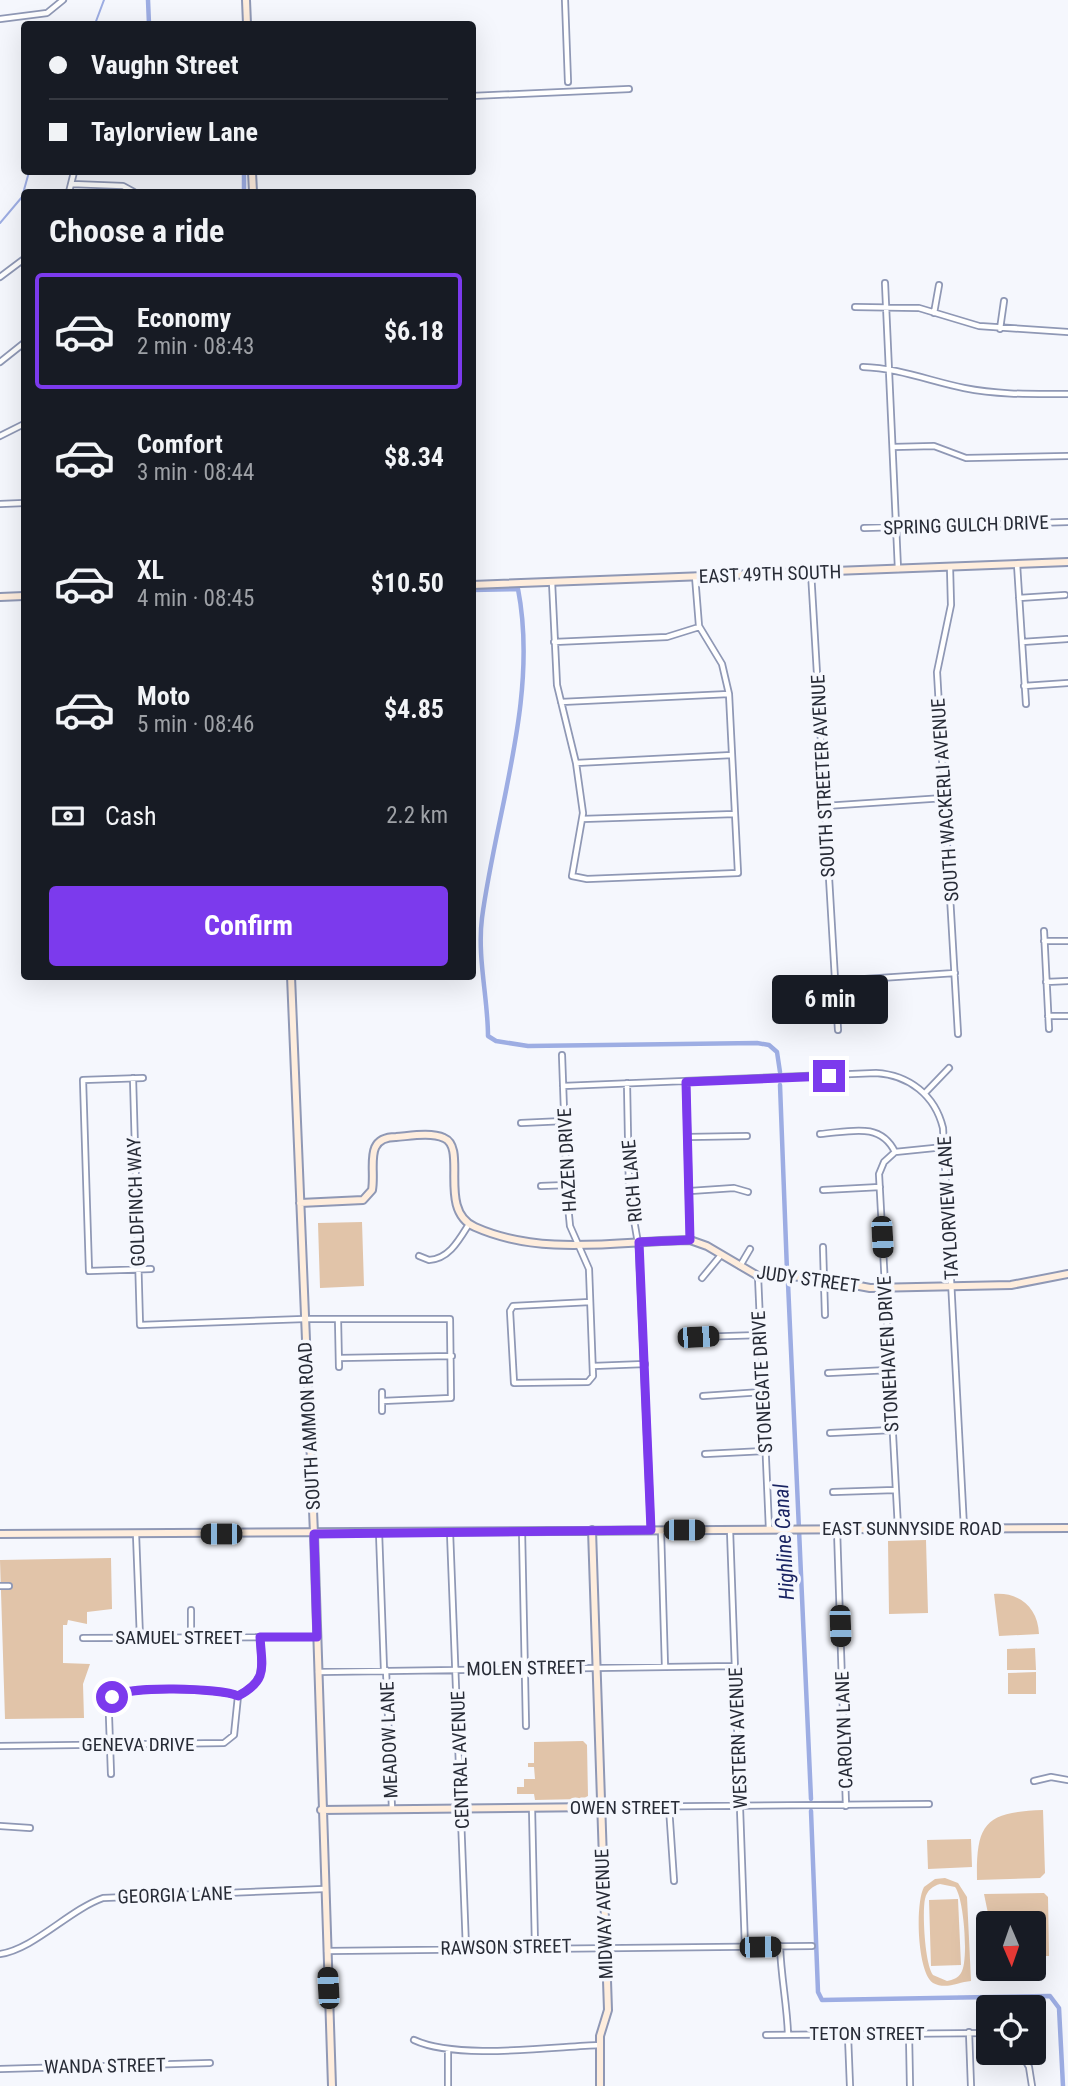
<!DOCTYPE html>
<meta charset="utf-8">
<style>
body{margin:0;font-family:"Roboto Condensed",sans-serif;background:#242831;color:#f1f3f6;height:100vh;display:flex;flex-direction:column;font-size:26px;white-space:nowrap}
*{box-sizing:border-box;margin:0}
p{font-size:23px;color:#9ea1a6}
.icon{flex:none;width:38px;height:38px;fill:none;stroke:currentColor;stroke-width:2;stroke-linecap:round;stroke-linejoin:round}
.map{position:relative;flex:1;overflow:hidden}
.sheet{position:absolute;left:21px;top:189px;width:455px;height:791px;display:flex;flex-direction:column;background:#171b24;border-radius:7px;box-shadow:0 7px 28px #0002}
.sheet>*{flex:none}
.banner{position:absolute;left:21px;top:21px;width:455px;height:154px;border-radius:7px;box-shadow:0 7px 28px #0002;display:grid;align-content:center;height:154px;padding:0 28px;background:#171b24}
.needle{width:46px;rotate:178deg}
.controls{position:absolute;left:976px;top:1911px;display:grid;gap:14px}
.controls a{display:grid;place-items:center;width:70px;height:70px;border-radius:7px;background:#171b24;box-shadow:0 7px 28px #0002;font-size:35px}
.end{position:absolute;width:32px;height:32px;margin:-16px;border:9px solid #7c3aed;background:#fff;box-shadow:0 0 0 4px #fff}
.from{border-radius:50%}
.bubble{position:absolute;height:49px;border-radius:7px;background:#171b24;box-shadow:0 7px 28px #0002;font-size:23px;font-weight:700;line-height:49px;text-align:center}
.car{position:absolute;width:21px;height:42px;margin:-21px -10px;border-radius:9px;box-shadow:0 0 5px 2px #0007;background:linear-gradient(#222 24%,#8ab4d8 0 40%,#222 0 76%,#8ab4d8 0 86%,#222 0)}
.banner b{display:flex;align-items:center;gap:24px;height:66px;font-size:26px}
.banner b+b{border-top:2px solid #363941}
.banner i{width:18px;height:18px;background:#f1f3f6}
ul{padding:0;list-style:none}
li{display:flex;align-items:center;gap:21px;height:116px;margin:0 14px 10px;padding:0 14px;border:4px solid transparent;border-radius:7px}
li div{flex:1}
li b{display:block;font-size:26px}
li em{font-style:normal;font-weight:700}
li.on{border-color:#7c3aed}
li>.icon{width:63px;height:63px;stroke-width:1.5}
h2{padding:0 28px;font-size:32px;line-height:84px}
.pay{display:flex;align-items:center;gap:18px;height:77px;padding:0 28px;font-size:26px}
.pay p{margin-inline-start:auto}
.action{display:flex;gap:14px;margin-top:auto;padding:14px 28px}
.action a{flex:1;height:80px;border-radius:7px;background:#7c3aed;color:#fff;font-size:28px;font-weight:700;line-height:80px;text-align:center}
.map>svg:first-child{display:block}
.green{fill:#e1c4a9;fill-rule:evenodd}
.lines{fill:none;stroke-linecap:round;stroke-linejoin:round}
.stream{stroke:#9dade3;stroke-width:2}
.canal{stroke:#9dade3;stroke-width:4.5}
.street-casing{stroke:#8f98b5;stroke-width:8}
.secondary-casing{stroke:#8f98b5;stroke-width:10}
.street{stroke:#fff;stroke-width:4.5}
.secondary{stroke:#feeddd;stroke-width:6}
.route{stroke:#7c3aed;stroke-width:9}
.labels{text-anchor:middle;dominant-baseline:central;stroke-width:7;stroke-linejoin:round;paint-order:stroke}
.street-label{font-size:19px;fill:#272b36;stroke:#f5f7fd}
.water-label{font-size:21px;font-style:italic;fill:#1b2563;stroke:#f5f7fd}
</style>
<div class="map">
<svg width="1068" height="2086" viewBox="0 0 1068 2086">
<rect width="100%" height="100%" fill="#f5f7fd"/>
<path class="green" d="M362 1222 364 1286 320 1288 318 1223Z
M926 1540 928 1613 889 1614 888 1541Z
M111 1558 112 1609 87 1612V1624L68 1620 67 1625H63V1663L90 1664 83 1684 84 1718 5 1719 0 1560Z
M994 1594C1020 1592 1038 1608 1039 1634L999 1636Z
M1035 1648 1036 1670H1007V1649Z
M1036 1672V1694H1008V1673Z
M583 1741 587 1745 588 1796 582 1799 535 1800 534 1794H517V1787H524V1779H535L534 1767H528V1763H534V1742Z
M1043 1810 1045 1873 1040 1878 977 1880C976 1823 985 1812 1043 1810Z
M971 1839 972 1867 928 1869 927 1840Z
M945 1878 958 1883 967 1897 971 1981C958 1982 946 1990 933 1983 917 1972 915 1903 924 1887L935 1879ZM940 1884 955 1887C964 1898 969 1962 961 1973 958 1978 953 1980 947 1981L933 1975C925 1965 922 1913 925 1899 927 1890 933 1886 940 1884Z
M1044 1893 1048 1897 1049 1956H1034V1923H990L984 1894Z
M958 1899 961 1965 931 1966 929 1900Z"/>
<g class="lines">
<path class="stream" d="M95 24 104 0
M0 223 22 197 29 172"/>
<path class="canal" d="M148 0 149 24
M244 172V192
M472 590 518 589C539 696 496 812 482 918 477 957 488 998 488 1036L496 1041 528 1046 757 1043 769 1045 777 1052 780 1072
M780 1085 787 1271
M788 1283 811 1799
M811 1811 818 1992 822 2000 1050 1996 1059 2008 1063 2086"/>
<defs>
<path id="street" d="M565 0 568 82
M0 19 47 13 63 0
M472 96 629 89
M72 184 123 186 134 192
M69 192 74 172
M0 277 24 259
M885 283 898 569
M855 307 919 308 979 326 1068 332
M934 313 939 285
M1000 329 1004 301
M0 362 24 343
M863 367C898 368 930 381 964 388 999 395 1033 394 1068 394
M0 436 24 424
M893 447 934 446 966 458 1068 456
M0 504 24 503
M864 528 1068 522
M1017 564 1026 704
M950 567 951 605 937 672 958 1034
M811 572 838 1030
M552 582 557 685 576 763 583 813 572 876 587 879 738 873 729 694 722 664 699 626 695 576
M1019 598 1065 595
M554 642 667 637 699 627
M1022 642 1067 639
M1024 686 1068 683
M561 702 729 694
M576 763 732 755
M825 806 944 798
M582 819 735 814
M1044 931 1049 1029
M1044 941H1068
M835 981 955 973
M1046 982 1068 981
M1048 1016H1068
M562 1055 567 1195 570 1226 589 1269 593 1376 588 1382 514 1383 510 1311 513 1306 590 1302
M133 1078 140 1325 304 1319H450L451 1398 382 1401
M143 1078 83 1080 89 1271 151 1269
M686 1082 690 1240
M627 1083 629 1191 639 1249 651 1530
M563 1086 876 1073C909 1075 935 1095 943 1128L964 1528
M925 1093 949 1068
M521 1123 564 1121
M820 1134C849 1132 880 1121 895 1152
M688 1137 747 1136
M541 1186 567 1185
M823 1190 880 1187
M690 1191 734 1188 748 1192
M823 1247 825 1315
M419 1256 429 1260C449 1259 459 1240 469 1224
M740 1266 750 1249
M758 1276 769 1529
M702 1278 721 1255
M338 1319 339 1367
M698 1337 760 1335
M339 1358 452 1356
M593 1366 645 1364
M828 1373 889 1370
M382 1392V1411
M703 1396 762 1392
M830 1433 892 1430
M705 1454 765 1451
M833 1492 895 1490
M898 1528 879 1174 884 1162 895 1152 944 1147
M837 1529 846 1806
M730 1530 745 1947
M522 1531 526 1726
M661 1531 665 1667
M379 1532 384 1670
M450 1532 466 1948
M136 1534 140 1638
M0 1586H9
M191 1610V1637
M83 1638 317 1637
M386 1670 392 1809
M318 1672 735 1666
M0 1746 224 1743 234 1735 238 1696
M111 1774 109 1717 112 1697C126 1685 220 1688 238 1696 268 1680 261 1667 260 1637
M1034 1781 1051 1777 1068 1780
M601 1807 929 1804
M669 1807 674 1881
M532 1808 535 1946
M0 1826 30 1828
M780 1946C781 1977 787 2004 788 2034
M327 1951 812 1946
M0 1954C34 1949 69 1910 103 1898L324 1889
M969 2032 971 2086
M909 2034 910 2086
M766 2035 989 2033
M848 2036 850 2086
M414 2040C457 2060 550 2047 599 2045
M1021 2053 1029 2067 1032 2086
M0 2069 210 2063
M448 2086V2050"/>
<path id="secondary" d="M246 0 247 24
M252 172 253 192
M472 585 1068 562
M0 597 24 596
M291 976 314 1534 332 2086
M300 1203 363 1200 372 1190C376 1168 363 1137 396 1137 410 1136 431 1132 444 1138 468 1148 437 1210 475 1227 542 1257 619 1241 690 1240L707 1246 758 1276 811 1277 870 1288 1011 1285 1068 1274
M592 1530 608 2010 600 2036V2086
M0 1534 1068 1528
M321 1810 600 1807"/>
</defs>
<use href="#street" class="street-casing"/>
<use href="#secondary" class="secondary-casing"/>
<use href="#street" class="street"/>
<use href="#secondary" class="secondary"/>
</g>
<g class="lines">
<path class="route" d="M112 1697C126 1685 221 1688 238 1696 268 1680 262 1668 260 1637H317L314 1534 651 1530 639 1242 690 1240 686 1082 829 1076"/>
</g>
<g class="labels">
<g class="street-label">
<text transform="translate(966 525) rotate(-2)">SPRING GULCH DRIVE</text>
<text transform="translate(770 574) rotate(-2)">EAST 49TH SOUTH</text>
<text transform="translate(823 776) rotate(-93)">SOUTH STREETER AVENUE</text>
<text transform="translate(945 800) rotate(-94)">SOUTH WACKERLI AVENUE</text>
<text transform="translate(567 1160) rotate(-93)">HAZEN DRIVE</text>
<text transform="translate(632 1181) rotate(-95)">RICH LANE</text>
<text transform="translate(136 1202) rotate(-92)">GOLDFINCH WAY</text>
<text transform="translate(948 1208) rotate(-93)">TAYLORVIEW LANE</text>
<text transform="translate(808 1279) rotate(8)">JUDY STREET</text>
<text transform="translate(888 1354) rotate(-93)">STONEHAVEN DRIVE</text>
<text transform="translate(762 1382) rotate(-93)">STONEGATE DRIVE</text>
<text transform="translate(309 1426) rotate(-93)">SOUTH AMMON ROAD</text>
<text x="912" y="1528">EAST SUNNYSIDE ROAD</text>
<text x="179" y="1637">SAMUEL STREET</text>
<text transform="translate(526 1668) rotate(-1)">MOLEN STREET</text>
<text transform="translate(844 1730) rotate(-92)">CAROLYN LANE</text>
<text transform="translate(738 1738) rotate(-92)">WESTERN AVENUE</text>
<text transform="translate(389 1740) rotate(-92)">MEADOW LANE</text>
<text x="138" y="1744">GENEVA DRIVE</text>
<text transform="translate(460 1760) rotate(-92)">CENTRAL AVENUE</text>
<text x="625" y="1807">OWEN STREET</text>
<text transform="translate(175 1895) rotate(-2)">GEORGIA LANE</text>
<text transform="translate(604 1914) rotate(-92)">MIDWAY AVENUE</text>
<text transform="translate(506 1947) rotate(-1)">RAWSON STREET</text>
<text x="867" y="2033">TETON STREET</text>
<text transform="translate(105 2066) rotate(-1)">WANDA STREET</text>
</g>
<g class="water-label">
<text transform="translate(784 1542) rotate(-93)">Highline Canal</text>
</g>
</g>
</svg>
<div class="controls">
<a><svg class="needle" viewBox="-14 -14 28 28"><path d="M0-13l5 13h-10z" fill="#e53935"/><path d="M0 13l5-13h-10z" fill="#9ea1a6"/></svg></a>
<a><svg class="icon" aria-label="locate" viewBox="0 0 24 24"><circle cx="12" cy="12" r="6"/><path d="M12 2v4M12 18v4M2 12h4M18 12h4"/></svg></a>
</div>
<i class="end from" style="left:112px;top:1697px"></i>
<i class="end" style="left:829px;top:1076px"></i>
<div class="bubble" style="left:772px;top:975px;width:116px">6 min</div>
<i class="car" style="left:882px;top:1237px;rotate:177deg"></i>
<i class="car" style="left:698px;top:1337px;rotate:87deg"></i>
<i class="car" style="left:684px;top:1530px;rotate:90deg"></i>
<i class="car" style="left:221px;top:1534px;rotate:270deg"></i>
<i class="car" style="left:840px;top:1626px;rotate:178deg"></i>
<i class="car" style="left:760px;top:1947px;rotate:89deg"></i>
<i class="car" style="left:328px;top:1988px;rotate:357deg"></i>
<div class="banner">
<b><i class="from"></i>Vaughn Street</b>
<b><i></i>Taylorview Lane</b>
</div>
<section class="sheet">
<h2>Choose a ride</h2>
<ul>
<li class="on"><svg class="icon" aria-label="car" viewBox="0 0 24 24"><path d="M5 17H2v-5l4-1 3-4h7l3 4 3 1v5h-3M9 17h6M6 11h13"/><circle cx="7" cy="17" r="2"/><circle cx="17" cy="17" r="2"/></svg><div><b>Economy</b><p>2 min · 08:43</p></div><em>$6.18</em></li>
<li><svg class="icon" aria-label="car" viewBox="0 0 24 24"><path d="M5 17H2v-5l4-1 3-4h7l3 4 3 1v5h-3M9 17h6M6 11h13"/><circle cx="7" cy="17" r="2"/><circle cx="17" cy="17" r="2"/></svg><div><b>Comfort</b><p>3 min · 08:44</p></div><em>$8.34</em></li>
<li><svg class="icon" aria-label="car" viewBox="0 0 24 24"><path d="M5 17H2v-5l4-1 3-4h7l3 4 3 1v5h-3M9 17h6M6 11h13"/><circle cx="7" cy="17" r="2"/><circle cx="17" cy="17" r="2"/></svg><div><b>XL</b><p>4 min · 08:45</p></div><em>$10.50</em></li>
<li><svg class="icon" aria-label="car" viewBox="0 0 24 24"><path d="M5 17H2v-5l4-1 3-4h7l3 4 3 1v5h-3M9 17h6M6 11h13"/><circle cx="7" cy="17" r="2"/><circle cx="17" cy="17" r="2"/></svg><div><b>Moto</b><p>5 min · 08:46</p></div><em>$4.85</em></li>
</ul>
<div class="pay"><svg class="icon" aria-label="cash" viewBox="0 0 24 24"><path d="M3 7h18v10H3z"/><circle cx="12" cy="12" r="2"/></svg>Cash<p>2.2 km</p></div>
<div class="action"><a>Confirm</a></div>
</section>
</div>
